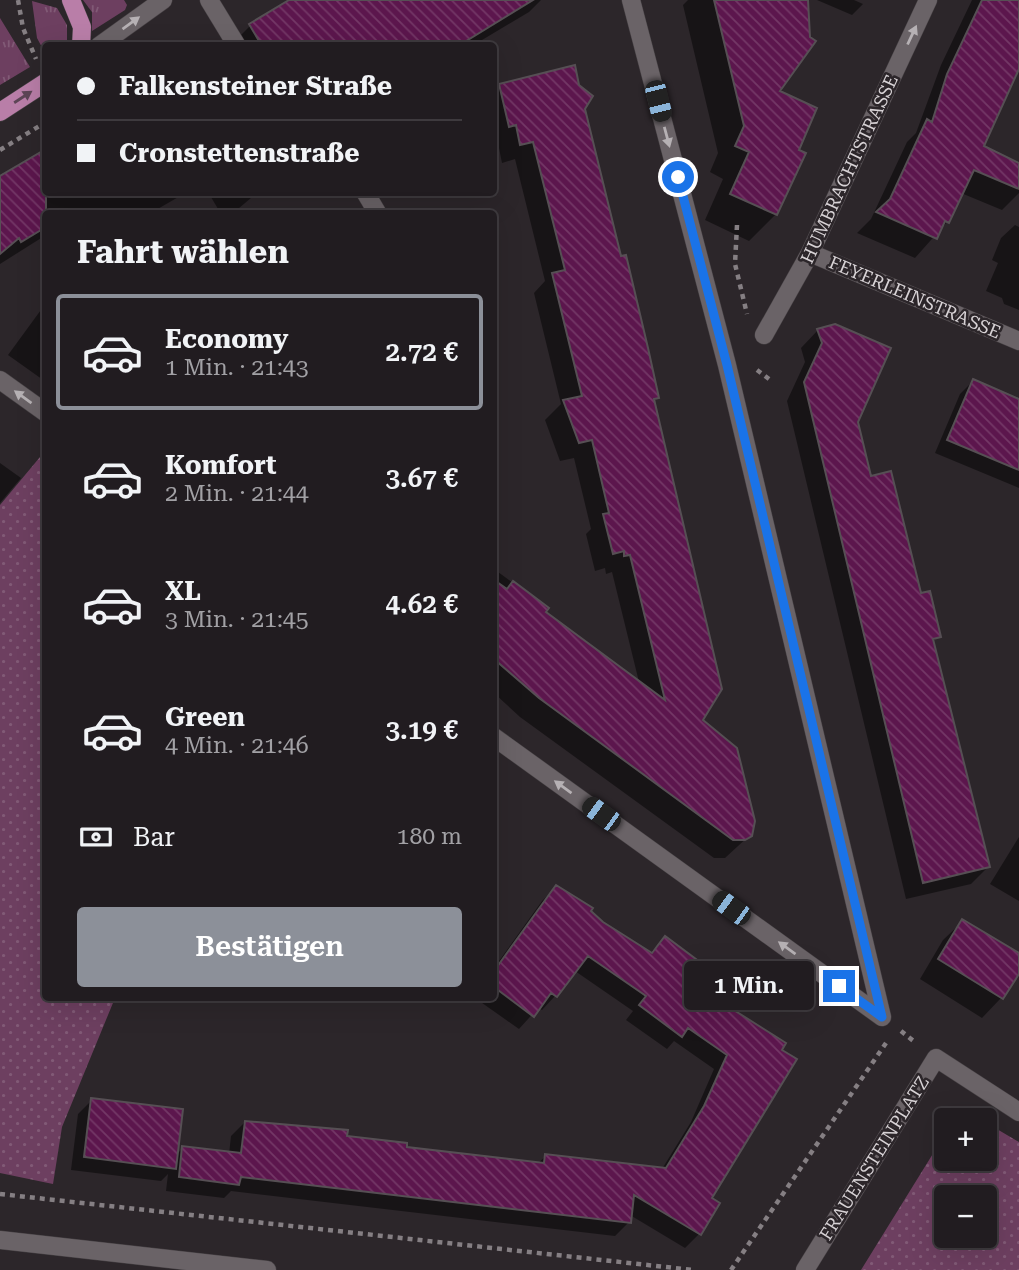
<!DOCTYPE html>
<html lang="de">
<meta charset="utf-8">
<style>
body{margin:0;font-family:"Roboto Serif",serif;background:#2d292d;color:#f1f3f6;height:100vh;display:flex;flex-direction:column;font-size:26px;white-space:nowrap}
*{box-sizing:border-box;margin:0}
p{font-size:23px;color:#a2a1a5}
.icon{flex:none;width:38px;height:38px;fill:none;stroke:currentColor;stroke-width:2;stroke-linecap:round;stroke-linejoin:round}
.map{position:relative;flex:1;overflow:hidden}
.details{position:absolute;left:42px;top:210px;width:455px;height:791px;display:flex;flex-direction:column;background:#211c20;border-radius:7px;box-shadow:0 7px 28px #0002,0 0 0 2px #3e3a3e}
.details>*{flex:none}
.hud{position:absolute;left:42px;top:42px;width:455px;height:154px;border-radius:7px;box-shadow:0 7px 28px #0002,0 0 0 2px #3e3a3e;display:grid;align-content:center;height:154px;padding:0 35px;background:#211c20}
.fabs{position:absolute;left:934px;top:1108px;display:grid;gap:14px}
.fabs a{display:grid;place-items:center;width:63px;height:63px;border-radius:7px;background:#211c20;box-shadow:0 7px 28px #0002,0 0 0 2px #3e3a3e;font-size:35px}
.end{position:absolute;width:32px;height:32px;margin:-16px;border:9px solid #1a73e8;background:#fff;box-shadow:0 0 0 4px #fff}
.from{border-radius:50%}
.bubble{position:absolute;height:49px;border-radius:7px;background:#211c20;box-shadow:0 7px 28px #0002,0 0 0 2px #3e3a3e;font-size:23px;font-weight:600;line-height:49px;text-align:center}
.car{position:absolute;width:21px;height:42px;margin:-21px -10px;border-radius:9px;box-shadow:0 0 5px 2px #0007;background:linear-gradient(#222 24%,#8ab4d8 0 40%,#222 0 76%,#8ab4d8 0 86%,#222 0)}
.hud b{display:flex;align-items:center;gap:24px;height:66px;font-size:26px}
.hud b+b{border-top:2px solid #3e3a3e}
.hud i{width:18px;height:18px;background:#f1f3f6}
ul{padding:0;list-style:none}
li{display:flex;align-items:center;gap:21px;height:116px;margin:0 14px 10px;padding:0 21px;border:4px solid transparent;border-radius:7px}
li div{flex:1}
li b{display:block;font-size:26px}
li em{font-style:normal;font-weight:600}
li.on{border-color:#8c9099}
li>.icon{width:63px;height:63px;stroke-width:1.5}
h2{padding:0 35px;font-size:32px;line-height:84px}
.pay{display:flex;align-items:center;gap:18px;height:77px;padding:0 35px;font-size:26px}
.pay p{margin-inline-start:auto}
.button{display:flex;gap:14px;margin-top:auto;padding:14px 35px}
.button a{flex:1;height:80px;border-radius:7px;background:#8c9099;color:#fff;font-size:28px;font-weight:600;line-height:80px;text-align:center}
.map>svg:first-child{display:block}
.grass{fill:url(#grass-tufts)}
.park{fill:url(#park-dots);fill-rule:evenodd}
.shadow{fill:#0007}
.building{fill:url(#building-back-hatch);stroke:#564f54;stroke-width:2}
.lines{fill:none;stroke-linecap:round;stroke-linejoin:round}
.minor-casing{stroke:#474245;stroke-width:19}
.major-casing{stroke:#474245;stroke-width:19}
.path{stroke:#857f83;stroke-width:4.5;stroke-dasharray:5 5;stroke-linecap:butt}
.minor{stroke:#6a6367;stroke-width:18}
.major{stroke:#b97ea8;stroke-width:18}
.oneway{fill:#b6b1b4}
.oneway2{fill:#5d4556}
.route{stroke:#1a73e8;stroke-width:9}
.labels{text-anchor:middle;dominant-baseline:central;stroke-width:5;stroke-linejoin:round;paint-order:stroke}
.street-label{font-size:18px;fill:#d7d2d5;stroke:#2c262a}
</style>
<div class="map">
<svg width="1019" height="1270" viewBox="0 0 1019 1270">
<defs>
<pattern id="grass-tufts" width="24" height="20" patternUnits="userSpaceOnUse" patternTransform="scale(1.75)"><rect width="24" height="20" fill="#6d3f60"/><path d="M3 7l-1-3M5 7V3M7 7l1-3M15 17l-1-3M17 17v-4M19 17l1-3" fill="none" stroke="#815a76"/></pattern>
<pattern id="park-dots" width="8" height="8" patternUnits="userSpaceOnUse" patternTransform="scale(1.75)"><rect width="8" height="8" fill="#6d3f60"/><path d="M2 2h.1M6 6h.1" fill="none" stroke="#815a76" stroke-width="1.8" stroke-linecap="round"/></pattern>
<pattern id="building-back-hatch" width="6" height="6" patternUnits="userSpaceOnUse" patternTransform="scale(1.75)"><rect width="6" height="6" fill="#5c164d"/><path d="M-1 5l2 2M0 0l6 6M5-1l2 2" fill="none" stroke="#733766"/></pattern>
</defs>
<rect width="100%" height="100%" fill="#2c262a"/>
<path class="grass" d="M83 0H124L127 5 125 10 92 31V12Z
M32 1 57 8 67 25V45L46 46 45 53 37 38Z
M0 18 30 67 0 85Z"/>
<path class="park" d="M40 457 46 461V998H115L62 1127 53 1184 0 1173V505Z
M985 1122 1019 1142V1270H861L947 1131V1158H985ZM947 1197H985V1236H947Z"/>
<path class="shadow" d="M292 0H541L529 12 472 46H230L250 26Z
M688 0H807L777 92 796 151 776 214 749 241 705 220 723 179 710 172 718 153 683 5Z
M817 0H854L863 4 852 15Z
M972 0H1019V63L982 148 1019 165V193L1002 210 961 193 947 222 915 258 857 233 871 219 907 142 916 133 941 65Z
M500 86 583 109 657 397 653 402 700 721 750 835 725 858H714L520 717 494 693V569L547 608 543 613 639 682 612 572 606 574 605 568 595 571 586 534 591 529 574 458 560 461 545 420 561 404 534 293 545 281 515 159 502 163 498 143 494 144V92Z
M0 178 46 192H187L156 210 158 214H46V235L0 264Z
M208 192H258L232 214H221Z
M1015 225 1019 227V310L1004 304 1002 298 986 291 998 263 992 260 1001 238Z
M46 303V382L8 355Z
M818 330 856 422 870 478 939 636 932 642 988 867 971 884 906 899 787 401 805 362 801 348Z
M973 381 1019 401V488L935 453 960 394Z
M0 463 21 478 0 503Z
M1019 837V901L990 884Z
M556 887 602 923 650 953 665 938 723 996 726 1008 784 1043 710 1199 718 1204 699 1234 685 1248 630 1215 629 1222 615 1236 231 1191 224 1198 166 1191 168 1174 161 1181 71 1170 78 1114 92 1100 175 1156 183 1148 229 1154 231 1136 245 1122 405 1148 537 1164 546 1156 662 1169 691 1122 714 1069 674 1041 667 1049 626 1020 633 1011 575 971 555 996 542 1010 538 1008 519 1029 475 998H494V968L542 901Z
M963 921 1019 955V970L1001 998 982 1018 920 979 943 940Z"/>
<path class="building" d="M289 0H533L458 46H262L249 24Z
M714 0H808L810 37 816 41 780 91 817 108 799 150 806 153 777 215 730 194 749 152 735 146 744 126Z
M982 0H1019V69L984 146 1019 163V189L974 170 949 223 945 221 937 239 876 212 890 199 927 119 932 122 947 74Z
M575 65 579 85 593 96 585 109 621 256 626 255 648 348 659 398 654 399 722 689 703 720 737 748 755 821 752 836 745 840H733L539 698 494 659V580L507 589 513 581 549 608 546 612 665 700 630 555 624 556V551L613 554 603 514 609 513 592 440 579 443 563 400 582 396 552 273 565 270 533 142 520 145 516 125 509 127 499 84Z
M46 149V227L21 242 19 238 0 254V176Z
M835 324 891 348 858 422 871 476 891 471 921 593 930 591 941 637 933 639 990 867 923 883 804 382 822 343 817 329Z
M973 379 1019 399V470L947 440Z
M556 885 593 908 591 911 603 922 652 953 665 936 732 986 726 996 733 1001 729 1007 786 1043 782 1050 797 1059 712 1198 720 1203 701 1235 634 1195 631 1223 241 1177 239 1185 179 1177 182 1146 241 1153 245 1121 348 1130 347 1136 407 1143V1147L544 1163 545 1154 666 1168 704 1106 727 1055 688 1028 682 1037 639 1005 646 996 588 956 557 997 551 993 534 1017 494 987V971Z
M962 919 1019 953V974L1003 999 938 959Z
M91 1098 183 1109 176 1169 84 1157Z"/>
<g class="lines">
<defs>
<path id="minor" d="M209 0 237 46
M631 0 727 365 882 1017
M99 46 163 0
M365 192 378 214
M810 253 1019 341
M764 335 810 253 928 0
M0 380 46 413
M494 737 882 1017
M0 1240 267 1270
M805 1270 936 1058 1019 1112"/>
<path id="major" d="M71 0 82 27 81 46
M0 112 46 82"/>
</defs>
<use href="#minor" class="minor-casing"/>
<use href="#major" class="major-casing"/>
<path class="path" d="M18 0 23 28 36 59
M0 150 46 122
M737 225 735 264 747 314
M757 370 773 382
M901 1031 916 1043
M0 1194 693 1270
M731 1270 886 1043"/>
<use href="#minor" class="minor"/>
<use href="#major" class="major"/>
</g>
<defs><path id="oneway-solid" d="M-6-.8H1V-3.2L6.5 0L1 3.2V.8H-6Z" transform="scale(1.75)"/></defs>
<g class="oneway">
<use href="#oneway-solid" transform="translate(131 23) rotate(-36)"/>
<use href="#oneway-solid" transform="translate(912 35) rotate(-65)"/>
<use href="#oneway-solid" transform="translate(667 137) rotate(75)"/>
<use href="#oneway-solid" transform="translate(23 397) rotate(-144)"/>
<use href="#oneway-solid" transform="translate(563 787) rotate(-144)"/>
<use href="#oneway-solid" transform="translate(787 948) rotate(-144)"/>
</g>
<use class="oneway2" href="#oneway-solid" transform="translate(23 97) rotate(-33)"/>
<g class="lines">
<path class="route" d="M678 177 727 365 882 1017 839 986"/>
</g>
<g class="labels">
<g class="street-label">
<text transform="translate(849 169) rotate(-65)">HUMBRACHTSTRASSE</text>
<text transform="translate(915 297) rotate(23)">FEYERLEINSTRASSE</text>
<text transform="translate(874 1158) rotate(-58)">FRAUENSTEINPLATZ</text>
</g>
</g>
</svg>
<div class="fabs">
<a>+</a>
<a>−</a>
</div>
<i class="end from" style="left:678px;top:177px"></i>
<i class="end" style="left:839px;top:986px"></i>
<div class="bubble" style="left:684px;top:961px;width:130px">1 Min.</div>
<i class="car" style="left:658px;top:101px;rotate:166deg"></i>
<i class="car" style="left:601px;top:814px;rotate:306deg"></i>
<i class="car" style="left:731px;top:908px;rotate:306deg"></i>
<div class="hud">
<b><i class="from"></i>Falkensteiner Straße</b>
<b><i></i>Cronstettenstraße</b>
</div>
<section class="details">
<h2>Fahrt wählen</h2>
<ul>
<li class="on"><svg class="icon" aria-label="car" viewBox="0 0 24 24"><path d="M5 17H2v-5l4-1 3-4h7l3 4 3 1v5h-3M9 17h6M6 11h13"/><circle cx="7" cy="17" r="2"/><circle cx="17" cy="17" r="2"/></svg><div><b>Economy</b><p>1 Min. · 21:43</p></div><em>2.72 €</em></li>
<li><svg class="icon" aria-label="car" viewBox="0 0 24 24"><path d="M5 17H2v-5l4-1 3-4h7l3 4 3 1v5h-3M9 17h6M6 11h13"/><circle cx="7" cy="17" r="2"/><circle cx="17" cy="17" r="2"/></svg><div><b>Komfort</b><p>2 Min. · 21:44</p></div><em>3.67 €</em></li>
<li><svg class="icon" aria-label="car" viewBox="0 0 24 24"><path d="M5 17H2v-5l4-1 3-4h7l3 4 3 1v5h-3M9 17h6M6 11h13"/><circle cx="7" cy="17" r="2"/><circle cx="17" cy="17" r="2"/></svg><div><b>XL</b><p>3 Min. · 21:45</p></div><em>4.62 €</em></li>
<li><svg class="icon" aria-label="car" viewBox="0 0 24 24"><path d="M5 17H2v-5l4-1 3-4h7l3 4 3 1v5h-3M9 17h6M6 11h13"/><circle cx="7" cy="17" r="2"/><circle cx="17" cy="17" r="2"/></svg><div><b>Green</b><p>4 Min. · 21:46</p></div><em>3.19 €</em></li>
</ul>
<div class="pay"><svg class="icon" aria-label="cash" viewBox="0 0 24 24"><path d="M3 7h18v10H3z"/><circle cx="12" cy="12" r="2"/></svg>Bar<p>180 m</p></div>
<div class="button"><a>Bestätigen</a></div>
</section>
</div>
